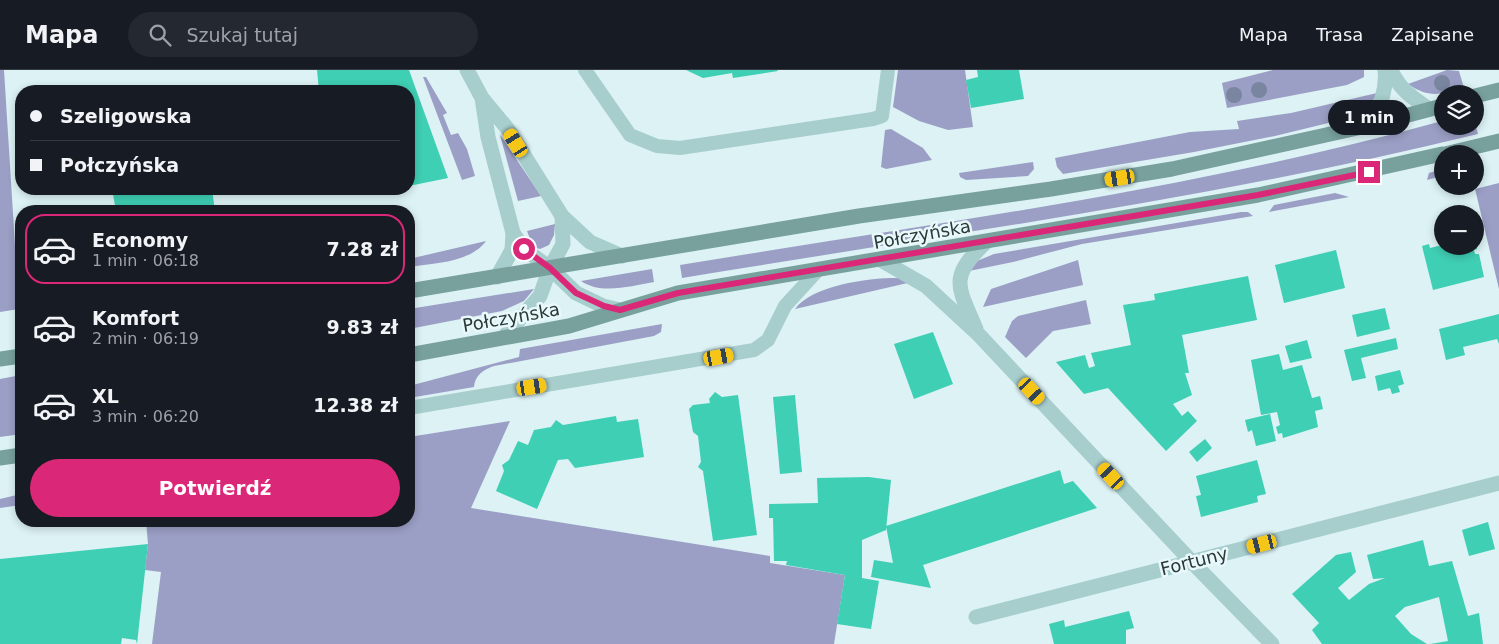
<!DOCTYPE html>
<html lang="pl">
<meta charset="utf-8">
<style>
body{margin:0;font-family:"DejaVu Sans",sans-serif;background:#242831;color:#f1f3f6;height:100vh;display:flex;flex-direction:column;font-size:19px;white-space:nowrap}
*{box-sizing:border-box;margin:0}
p{font-size:16px;color:#9ea1a6}
.icon{flex:none;width:28px;height:28px;fill:none;stroke:currentColor;stroke-width:2;stroke-linecap:round;stroke-linejoin:round}
.map{position:relative;flex:1;overflow:hidden}
.sheet{position:absolute;left:15px;top:135px;width:400px;height:322px;display:flex;flex-direction:column;background:#171b24;border-radius:20px;box-shadow:0 2px 8px #0003}
.sheet>*{flex:none}
.hud{position:absolute;left:15px;top:15px;width:400px;height:110px;border-radius:20px;box-shadow:0 2px 8px #0003;display:grid;align-content:center;height:110px;padding:0 15px;background:#171b24}
.tools{position:absolute;left:1434px;top:15px;display:grid;gap:10px}
.tools a{display:grid;place-items:center;width:50px;height:50px;border-radius:50%;background:#171b24;box-shadow:0 2px 8px #0003;font-size:25px}
.end{position:absolute;width:22px;height:22px;margin:-11px;border:6px solid #db2777;background:#fff;box-shadow:0 0 0 2px #fff}
.from{border-radius:50%}
.bubble{position:absolute;height:35px;border-radius:18px;background:#171b24;box-shadow:0 2px 8px #0003;font-size:16px;font-weight:600;line-height:35px;text-align:center}
.car{position:absolute;width:15px;height:30px;margin:-15px -8px;border-radius:6px;box-shadow:0 0 4px 1px #0007;background:linear-gradient(#f5c518 24%,#345 0 40%,#f5c518 0 76%,#345 0 86%,#f5c518 0)}
.hud b{display:flex;align-items:center;gap:18px;height:48px;font-size:19px}
.hud b+b{border-top:1px solid #363941}
.hud i{width:12px;height:12px;background:#f1f3f6}
ul{padding:9px 0 0;list-style:none}
li{display:flex;align-items:center;gap:15px;height:70px;margin:0 10px 8px;padding:0 5px;border:2px solid transparent;border-radius:20px}
li div{flex:1}
li b{display:block;font-size:19px}
li em{font-style:normal;font-weight:600}
li.on{border-color:#db2777}
li>.icon{width:45px;height:45px;stroke-width:1.5}
.action{display:flex;gap:10px;margin-top:auto;padding:10px 15px}
.action a{flex:1;height:58px;border-radius:30px;background:#db2777;color:#fff;font-size:20px;font-weight:600;line-height:58px;text-align:center}
header{display:flex;align-items:center;gap:30px;box-sizing:border-box;height:70px;padding:0 25px;background:#171b24;border-bottom:1px solid #363941}
header strong{font-size:24px}
nav{display:flex;gap:28px;margin-inline-start:auto;font-size:18px}
.search{width:350px;height:45px;background:#242831;display:flex;align-items:center;gap:12px;box-sizing:border-box;padding:0 18px;border-radius:28px;color:#9ea1a6;font-size:19px}
.map>svg:first-child{display:block}
.green{fill:#9b9fc5}
.building{fill:#3fcfb4}
.lines{fill:none;stroke-linecap:round;stroke-linejoin:round}
.lane{stroke:#a7cdcd;stroke-width:14}
.street{stroke:#a7cdcd;stroke-width:15}
.secondary{stroke:#78a19e;stroke-width:15}
.tree{fill:#7a869f}
.route{stroke:#db2777;stroke-width:6}
.labels{text-anchor:middle;dominant-baseline:central;stroke-width:5;stroke-linejoin:round;paint-order:stroke}
.street-label{font-size:18px;fill:#283937;stroke:#e9f9fb}
</style>
<header>
<strong>Mapa</strong>
<div class="search"><svg class="icon" aria-label="search" viewBox="0 0 24 24"><circle cx="10" cy="10" r="6"/><path d="M15 15l6 6"/></svg>Szukaj tutaj</div>
<nav><a>Mapa</a><a>Trasa</a><a>Zapisane</a></nav>
</header>
<div class="map">
<svg width="1499" height="574" viewBox="0 0 1499 574">
<rect width="100%" height="100%" fill="#dcf2f4"/>
<path class="green" d="M0 0H4L19 239 0 242Z
M898 0H965L973 57 948 60 919 51 893 37Z
M1273 0H1364V7L1347 15 1227 38 1222 13Z
M1447 0 1459 1 1464 18C1440 24 1430 29 1408 14Z
M423 7H426L447 43 443 45 451 65 458 63 467 79 475 106 462 110Z
M1377 23 1369 38 1357 46 1275 66 1194 82 1063 104 1057 97 1055 88 1190 62 1239 59 1237 51 1291 43Z
M1442 51V56H1475V53L1478 64C1216 128 948 164 682 208L680 195C935 153 1193 120 1442 51Z
M891 59 923 78 932 90 886 99 881 97 885 60Z
M500 65 501 66 541 126 518 131Z
M1033 92 1034 99 1028 106 966 110 960 107 959 103Z
M1442 99V106L1427 110 1429 103Z
M1499 113V219L1475 119Z
M1335 123 1349 127 1269 142 1274 135Z
M1241 142H1248L1253 146 1082 174 1013 192 969 201 977 191 994 184Z
M555 154 554 165 549 175 540 179 533 177 527 161Z
M486 171C470 193 434 193 409 197V189Z
M1078 190 1083 215 983 237 991 219Z
M652 199 654 212C631 216 601 225 581 211Z
M902 208 912 212 795 239C813 214 874 207 902 208Z
M534 219 524 231 502 241 409 259V239Z
M1086 230 1091 254 1053 261 1026 288 1005 267 1012 251 1018 246Z
M662 254 661 262 654 266 494 296C483 300 475 305 474 317L409 328V316L519 287 520 279Z
M21 305V364L0 367V309Z
M510 351 471 438 770 486V493L845 505 834 574H152L161 502 145 500 148 474 146 451H409V367Z
M21 424V435L0 438V429Z"/>
<path class="building" d="M317 0H409L448 108 409 116V21H319Z
M686 0H777L778 1 733 8 732 3 703 8Z
M977 0H1019L1024 29 971 38 966 10 978 7Z
M112 119H212L215 141H116Z
M371 119H385V120L372 122Z
M1476 172 1477 179 1474 180 1475 184H1479L1484 207 1433 220 1422 176 1429 174 1430 178 1442 175 1475 176Z
M1336 180 1345 218 1284 233 1275 195Z
M1248 206 1257 250 1182 265 1189 303H1185L1192 325 1173 334 1182 346 1188 341 1197 351 1166 381 1108 318 1084 324 1056 292 1085 285 1089 298 1095 296 1091 283 1131 275 1123 235 1155 230 1154 224Z
M1385 238 1390 259 1357 267 1352 245Z
M1499 244V274L1497 269 1463 277 1465 285 1446 290 1439 259Z
M933 262 953 314 914 329 894 274Z
M1396 268 1398 279 1361 288 1366 308 1352 311 1344 280Z
M1307 270 1312 288 1290 293 1285 276Z
M1279 284 1283 300 1302 295 1312 328 1320 326 1323 339 1315 341 1318 357 1283 368 1282 363 1278 364 1276 357 1280 355 1277 342 1261 345 1251 290Z
M1400 300 1404 314 1398 316 1400 322 1392 324 1390 318 1378 321 1375 306Z
M715 322 722 327 738 325 757 465 713 471 703 401 698 397 701 392 698 366 693 362 689 339 693 335 710 333 709 329Z
M795 325 802 402 780 404 773 327Z
M1270 344 1276 371 1256 376 1252 360 1248 362 1245 350Z
M616 346 617 352 638 349 644 387 575 398 568 389 558 390 537 439 496 421 504 401 502 395 509 390 518 371 528 375 534 360 551 357 556 350 563 355Z
M1205 369 1212 378 1197 392 1189 382Z
M1257 390 1266 424 1257 426 1258 432 1201 447 1196 426 1201 425 1196 406Z
M1060 400 1064 414 1073 411 1097 438 923 495 931 518 871 507 874 490 893 493 886 456Z
M869 407 891 410 886 460 862 470V508L879 511 871 559 837 554 845 505 786 495 787 491H774L773 448H769V434L818 433 817 408Z
M1488 452 1495 479 1469 486 1462 460Z
M1423 470 1429 496 1452 491 1468 546 1479 543 1483 574H1430L1448 571 1439 527 1405 537 1395 546 1411 564 1427 574H1322L1312 560 1319 553 1292 524 1336 485 1351 482 1356 502 1338 518 1349 530 1369 514 1385 508 1373 509 1367 485Z
M148 474 137 574 136 570 122 568 121 574H0V489Z
M1129 541 1134 558 1126 560V574H1054L1049 554 1064 550 1065 557Z"/>
<g class="lines">
<path class="lane" d="M585 0 630 65 657 76 680 78 873 49 882 46 888 0
M409 338 754 280 768 270 785 236 818 200"/>
<path class="street" d="M467 0 482 28 507 58 562 146 590 172 622 186
M1391 0C1399 19 1413 28 1429 39
M482 28 488 67 513 163 512 180 497 207
M1371 55C1380 37 1387 20 1385 0
M513 163 524 179 550 198 576 223 603 236 620 240
M881 190 926 216 979 265 1191 491 1272 574
M976 259C958 216 948 208 986 172
M504 267 540 226 550 198 563 174 562 146
M976 547 1499 413"/>
<path class="secondary" d="M1475 26 1499 20
M1445 84 1499 71
M409 221 859 146 1051 119 1172 99 1371 55 1442 36
M409 285 569 256 678 223 1258 125 1442 84
M0 289 21 286
M0 388 21 385"/>
</g>
<g class="tree">
<circle cx="1442" cy="13" r="8"/>
<circle cx="1259" cy="20" r="8"/>
<circle cx="1234" cy="25" r="8"/>
</g>
<g class="lines">
<path class="route" d="M524 179 550 198 576 223 604 236 620 240 678 223 1258 125 1369 102"/>
</g>
<g class="labels">
<g class="street-label">
<text transform="translate(922 164) rotate(-10)">Połczyńska</text>
<text transform="translate(511 247) rotate(-10)">Połczyńska</text>
<text transform="translate(1194 491) rotate(-14)">Fortuny</text>
</g>
</g>
</svg>
<div class="tools">
<a><svg class="icon" aria-label="layers" viewBox="0 0 24 24"><path d="M12 4l9 5-9 5-9-5zM3 14l9 5 9-5"/></svg></a>
<a>+</a>
<a>−</a>
</div>
<i class="end from" style="left:524px;top:179px"></i>
<i class="end" style="left:1369px;top:102px"></i>
<div class="bubble" style="left:1328px;top:30px;width:82px">1 min</div>
<i class="car" style="left:516px;top:73px;rotate:328deg"></i>
<i class="car" style="left:1120px;top:108px;rotate:261deg"></i>
<i class="car" style="left:719px;top:287px;rotate:80deg"></i>
<i class="car" style="left:532px;top:317px;rotate:81deg"></i>
<i class="car" style="left:1032px;top:321px;rotate:137deg"></i>
<i class="car" style="left:1111px;top:406px;rotate:317deg"></i>
<i class="car" style="left:1262px;top:474px;rotate:256deg"></i>
<div class="hud">
<b><i class="from"></i>Szeligowska</b>
<b><i></i>Połczyńska</b>
</div>
<section class="sheet">
<ul>
<li class="on"><svg class="icon" aria-label="car" viewBox="0 0 24 24"><path d="M5 17H2v-5l4-1 3-4h7l3 4 3 1v5h-3M9 17h6M6 11h13"/><circle cx="7" cy="17" r="2"/><circle cx="17" cy="17" r="2"/></svg><div><b>Economy</b><p>1 min · 06:18</p></div><em>7.28 zł</em></li>
<li><svg class="icon" aria-label="car" viewBox="0 0 24 24"><path d="M5 17H2v-5l4-1 3-4h7l3 4 3 1v5h-3M9 17h6M6 11h13"/><circle cx="7" cy="17" r="2"/><circle cx="17" cy="17" r="2"/></svg><div><b>Komfort</b><p>2 min · 06:19</p></div><em>9.83 zł</em></li>
<li><svg class="icon" aria-label="car" viewBox="0 0 24 24"><path d="M5 17H2v-5l4-1 3-4h7l3 4 3 1v5h-3M9 17h6M6 11h13"/><circle cx="7" cy="17" r="2"/><circle cx="17" cy="17" r="2"/></svg><div><b>XL</b><p>3 min · 06:20</p></div><em>12.38 zł</em></li>
</ul>
<div class="action"><a>Potwierdź</a></div>
</section>
</div>
